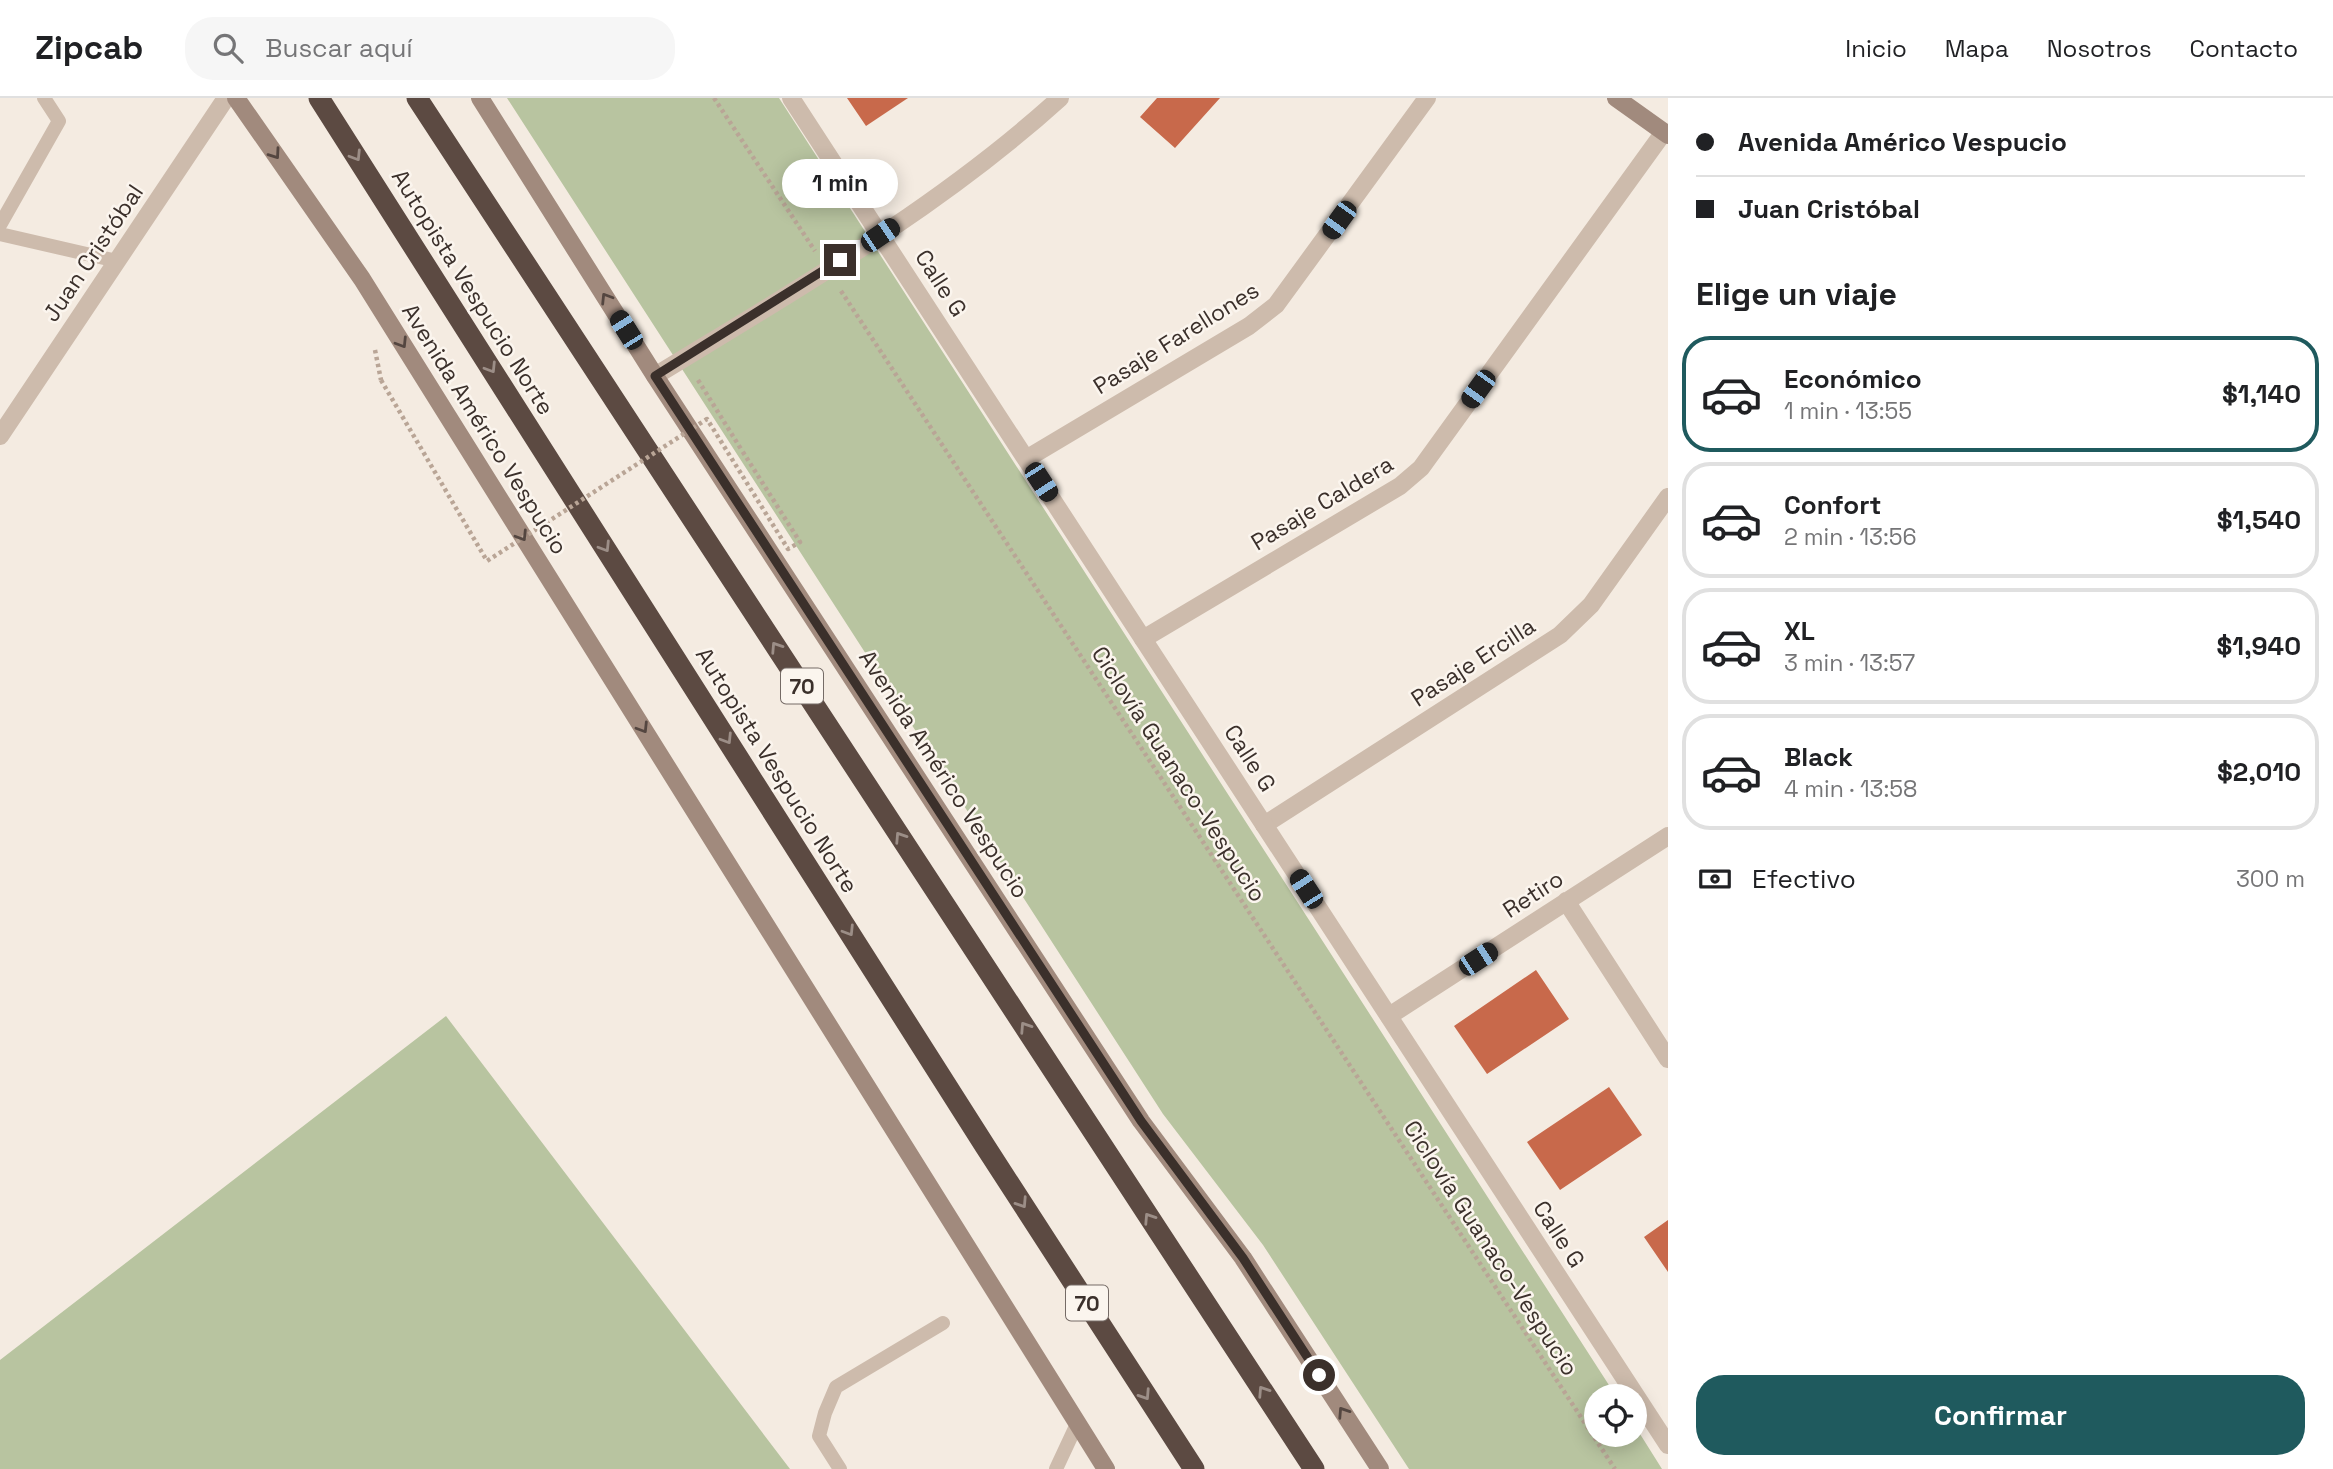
<!DOCTYPE html>
<html lang="es">
<meta charset="utf-8">
<style>
body{margin:0;font-family:"Space Grotesk",sans-serif;background:#f6f6f6;color:#202124;height:100vh;display:flex;flex-direction:column;font-size:26px;white-space:nowrap}
*{box-sizing:border-box;margin:0}
p{font-size:23px;color:#757577}
.icon{flex:none;width:38px;height:38px;fill:none;stroke:currentColor;stroke-width:2;stroke-linecap:round;stroke-linejoin:round}
.map{position:relative;flex:1;overflow:hidden}
.sheet{display:flex;flex-direction:column;background:#fff;width:665px}
.sheet>*{flex:none}
.top-card{display:grid;align-content:center;height:154px;padding:0 28px;background:#fff}
.controls{position:absolute;left:1584px;top:1286px;display:grid;gap:14px}
.controls a{display:grid;place-items:center;width:63px;height:63px;border-radius:50%;background:#fff;box-shadow:0 4px 18px #0003;font-size:35px}
.end{position:absolute;width:32px;height:32px;margin:-16px;border:9px solid #3b302b;background:#fff;box-shadow:0 0 0 4px #fff}
.from{border-radius:50%}
.bubble{position:absolute;height:49px;border-radius:24px;background:#fff;box-shadow:0 4px 18px #0003;font-size:23px;font-weight:600;line-height:49px;text-align:center}
.car{position:absolute;width:21px;height:42px;margin:-21px -10px;border-radius:9px;box-shadow:0 0 5px 2px #0007;background:linear-gradient(#222 24%,#8ab4d8 0 40%,#222 0 76%,#8ab4d8 0 86%,#222 0)}
.top-card b{display:flex;align-items:center;gap:24px;height:66px;font-size:26px}
.top-card b+b{border-top:2px solid #e0e0e0}
.top-card i{width:18px;height:18px;background:#202124}
ul{padding:0;list-style:none}
li{display:flex;align-items:center;gap:21px;height:116px;margin:0 14px 10px;padding:0 14px;border:4px solid #e0e0e0;border-radius:28px}
li div{flex:1}
li b{display:block;font-size:26px}
li em{font-style:normal;font-weight:600}
li.on{border-color:#1f5a5e}
li>.icon{width:63px;height:63px;stroke-width:1.5}
h2{padding:0 28px;font-size:32px;line-height:84px}
.pay{display:flex;align-items:center;gap:18px;height:77px;padding:0 28px;font-size:26px}
.pay p{margin-inline-start:auto}
.button{display:flex;gap:14px;margin-top:auto;padding:14px 28px}
.button a{flex:1;height:80px;border-radius:28px;background:#1f5a5e;color:#fff;font-size:28px;font-weight:600;line-height:80px;text-align:center}
header{display:flex;align-items:center;gap:42px;box-sizing:border-box;height:98px;padding:0 35px;background:#fff;border-bottom:2px solid #e0e0e0}
header strong{font-size:33px}
nav{display:flex;gap:38px;margin-inline-start:auto;font-size:24px}
.search{width:490px;height:63px;background:#f6f6f6;display:flex;align-items:center;gap:18px;box-sizing:border-box;padding:0 24px;border-radius:28px;color:#757577;font-size:26px}
main{display:flex;flex:1;min-height:0}
.map>svg:first-child{display:block}
.green{fill:#b8c4a0}
.building{fill:#c8694b}
.lines{fill:none;stroke-linecap:round;stroke-linejoin:round}
.path{stroke:#b9a596;stroke-width:4.5;stroke-dasharray:3.5 3.5;stroke-linecap:butt}
.service{stroke:#cdbbac;stroke-width:14}
.minor{stroke:#cdbbac;stroke-width:18}
.tertiary{stroke:#cdbbac;stroke-width:18}
.secondary{stroke:#a18a7d;stroke-width:18}
.motorway{stroke:#5c4a42;stroke-width:21}
.path-bridge{stroke:#b9a596;stroke-width:4.5;stroke-dasharray:3.5 3.5;stroke-linecap:butt}
.oneway{stroke:#544640}
.oneway2{stroke:#9c8e87}
.route{stroke:#3b302b;stroke-width:9}
.labels{text-anchor:middle;dominant-baseline:central;stroke-width:5;stroke-linejoin:round;paint-order:stroke}
.shield{fill:#fbf5ee;stroke:#756b66;stroke-width:2}
.shield-label{font-size:21px;font-weight:bold;fill:#3b302b}
.street-label{font-size:23px;fill:#3b302b;stroke:#fbf5ee}
</style>
<header>
<strong>Zipcab</strong>
<div class="search"><svg class="icon" aria-label="search" viewBox="0 0 24 24"><circle cx="10" cy="10" r="6"/><path d="M15 15l6 6"/></svg>Buscar aquí</div>
<nav><a>Inicio</a><a>Mapa</a><a>Nosotros</a><a>Contacto</a></nav>
</header>
<main>
<div class="map">
<svg width="1668" height="1371" viewBox="0 0 1668 1371">
<rect width="100%" height="100%" fill="#f4ebe1"/>
<path class="green" d="M507 0H779L1616 1298H1596V1337H1634L1635 1328 1662 1371H1409L1263 1147 1163 1016Z
M446 918 790 1371H0V1262Z"/>
<path class="building" d="M847 0H908L866 28Z
M1157 0H1220L1175 50 1140 19Z
M1536 872 1569 921 1487 976 1454 928Z
M1609 989 1642 1037 1560 1092 1527 1044Z
M1668 1122V1174L1644 1139Z"/>
<g class="lines">
<path class="path" d="M714 0 815 153
M841 193 1615 1371
M375 252 381 282
M698 282 741 351"/>
<path class="service" d="M0 127 59 23 44 0
M0 136 117 163
M840 1371 819 1338 825 1315 836 1289 943 1225
M1056 1371 1077 1326"/>
<path class="minor" d="M791 0 880 137
M1026 361 1249 228 1276 207 1427 0
M1143 541 1400 388 1421 370 1664 34
M1264 727 1560 537 1591 507 1668 399
M1566 803 1668 961
M1389 918 1668 738"/>
<path class="tertiary" d="M880 137 1668 1347
M655 278C794 193 939 110 1060 0
M0 338 226 0"/>
<path class="secondary" d="M236 0 362 181 1106 1371
M480 0 655 278 1141 1023 1243 1160 1380 1371
M1616 0 1668 37"/>
<path class="motorway" d="M319 0 985 1048 1194 1371
M417 0 1314 1371"/>
<path class="path-bridge" d="M381 282 487 463 707 321 788 451 800 444 741 351"/>
</g>
<defs><path id="oneway-chevron" d="M-2-3.5L2.5 0L-2 3.5" fill="none" stroke-width="1.6" stroke-linecap="round" stroke-linejoin="round" transform="scale(1.75)"/></defs>
<g class="oneway">
<use href="#oneway-chevron" transform="translate(275 56) rotate(55)"/>
<use href="#oneway-chevron" transform="translate(606 200) rotate(-122)"/>
<use href="#oneway-chevron" transform="translate(402 245) rotate(58)"/>
<use href="#oneway-chevron" transform="translate(522 438) rotate(58)"/>
<use href="#oneway-chevron" transform="translate(643 630) rotate(58)"/>
<use href="#oneway-chevron" transform="translate(1343 1314) rotate(-123)"/>
</g>
<g class="oneway2">
<use href="#oneway-chevron" transform="translate(356 58) rotate(58)"/>
<use href="#oneway-chevron" transform="translate(491 270) rotate(58)"/>
<use href="#oneway-chevron" transform="translate(605 449) rotate(58)"/>
<use href="#oneway-chevron" transform="translate(776 549) rotate(-123)"/>
<use href="#oneway-chevron" transform="translate(727 641) rotate(58)"/>
<use href="#oneway-chevron" transform="translate(900 739) rotate(-123)"/>
<use href="#oneway-chevron" transform="translate(849 833) rotate(58)"/>
<use href="#oneway-chevron" transform="translate(1025 929) rotate(-123)"/>
<use href="#oneway-chevron" transform="translate(1022 1105) rotate(57)"/>
<use href="#oneway-chevron" transform="translate(1149 1120) rotate(-123)"/>
<use href="#oneway-chevron" transform="translate(1263 1293) rotate(-123)"/>
<use href="#oneway-chevron" transform="translate(1145 1297) rotate(57)"/>
</g>
<g class="lines">
<path class="route" d="M840 162 655 278 1141 1023 1243 1160 1319 1277"/>
</g>
<g class="labels">
<g class="shield">
<rect x="781" y="570.5" width="42" height="35" rx="5"/>
<rect x="1066" y="1187.5" width="42" height="35" rx="5"/>
</g>
<g class="shield-label">
<text x="802" y="588">70</text>
<text x="1087" y="1205">70</text>
</g>
<g class="street-label">
<text transform="translate(93 155) rotate(-56)">Juan Cristóbal</text>
<text transform="translate(941 185) rotate(57)">Calle G</text>
<text transform="translate(473 194) rotate(58)">Autopista Vespucio Norte</text>
<text transform="translate(1176 240) rotate(-32)">Pasaje Farellones</text>
<text transform="translate(485 331) rotate(58)">Avenida Américo Vespucio</text>
<text transform="translate(1322 405) rotate(-31)">Pasaje Caldera</text>
<text transform="translate(1473 564) rotate(-33)">Pasaje Ercilla</text>
<text transform="translate(1250 660) rotate(57)">Calle G</text>
<text transform="translate(777 672) rotate(58)">Autopista Vespucio Norte</text>
<text transform="translate(944 676) rotate(57)">Avenida Américo Vespucio</text>
<text transform="translate(1179 676) rotate(57)">Ciclovía Guanaco-Vespucio</text>
<text transform="translate(1533 796) rotate(-33)">Retiro</text>
<text transform="translate(1559 1136) rotate(57)">Calle G</text>
<text transform="translate(1491 1150) rotate(57)">Ciclovía Guanaco-Vespucio</text>
</g>
</g>
</svg>
<div class="controls">
<a><svg class="icon" aria-label="locate" viewBox="0 0 24 24"><circle cx="12" cy="12" r="6"/><path d="M12 2v4M12 18v4M2 12h4M18 12h4"/></svg></a>
</div>
<i class="end from" style="left:1319px;top:1277px"></i>
<i class="end" style="left:840px;top:162px"></i>
<div class="bubble" style="left:782px;top:61px;width:116px">1 min</div>
<i class="car" style="left:1339px;top:122px;rotate:216deg"></i>
<i class="car" style="left:880px;top:137px;rotate:56deg"></i>
<i class="car" style="left:626px;top:232px;rotate:328deg"></i>
<i class="car" style="left:1478px;top:291px;rotate:216deg"></i>
<i class="car" style="left:1041px;top:384px;rotate:147deg"></i>
<i class="car" style="left:1306px;top:791px;rotate:327deg"></i>
<i class="car" style="left:1478px;top:861px;rotate:57deg"></i>
</div>
<section class="sheet">
<div class="top-card">
<b><i class="from"></i>Avenida Américo Vespucio</b>
<b><i></i>Juan Cristóbal</b>
</div>
<h2>Elige un viaje</h2>
<ul>
<li class="on"><svg class="icon" aria-label="car" viewBox="0 0 24 24"><path d="M5 17H2v-5l4-1 3-4h7l3 4 3 1v5h-3M9 17h6M6 11h13"/><circle cx="7" cy="17" r="2"/><circle cx="17" cy="17" r="2"/></svg><div><b>Económico</b><p>1 min · 13:55</p></div><em>$1,140</em></li>
<li><svg class="icon" aria-label="car" viewBox="0 0 24 24"><path d="M5 17H2v-5l4-1 3-4h7l3 4 3 1v5h-3M9 17h6M6 11h13"/><circle cx="7" cy="17" r="2"/><circle cx="17" cy="17" r="2"/></svg><div><b>Confort</b><p>2 min · 13:56</p></div><em>$1,540</em></li>
<li><svg class="icon" aria-label="car" viewBox="0 0 24 24"><path d="M5 17H2v-5l4-1 3-4h7l3 4 3 1v5h-3M9 17h6M6 11h13"/><circle cx="7" cy="17" r="2"/><circle cx="17" cy="17" r="2"/></svg><div><b>XL</b><p>3 min · 13:57</p></div><em>$1,940</em></li>
<li><svg class="icon" aria-label="car" viewBox="0 0 24 24"><path d="M5 17H2v-5l4-1 3-4h7l3 4 3 1v5h-3M9 17h6M6 11h13"/><circle cx="7" cy="17" r="2"/><circle cx="17" cy="17" r="2"/></svg><div><b>Black</b><p>4 min · 13:58</p></div><em>$2,010</em></li>
</ul>
<div class="pay"><svg class="icon" aria-label="cash" viewBox="0 0 24 24"><path d="M3 7h18v10H3z"/><circle cx="12" cy="12" r="2"/></svg>Efectivo<p>300 m</p></div>
<div class="button"><a>Confirmar</a></div>
</section>
</main>
